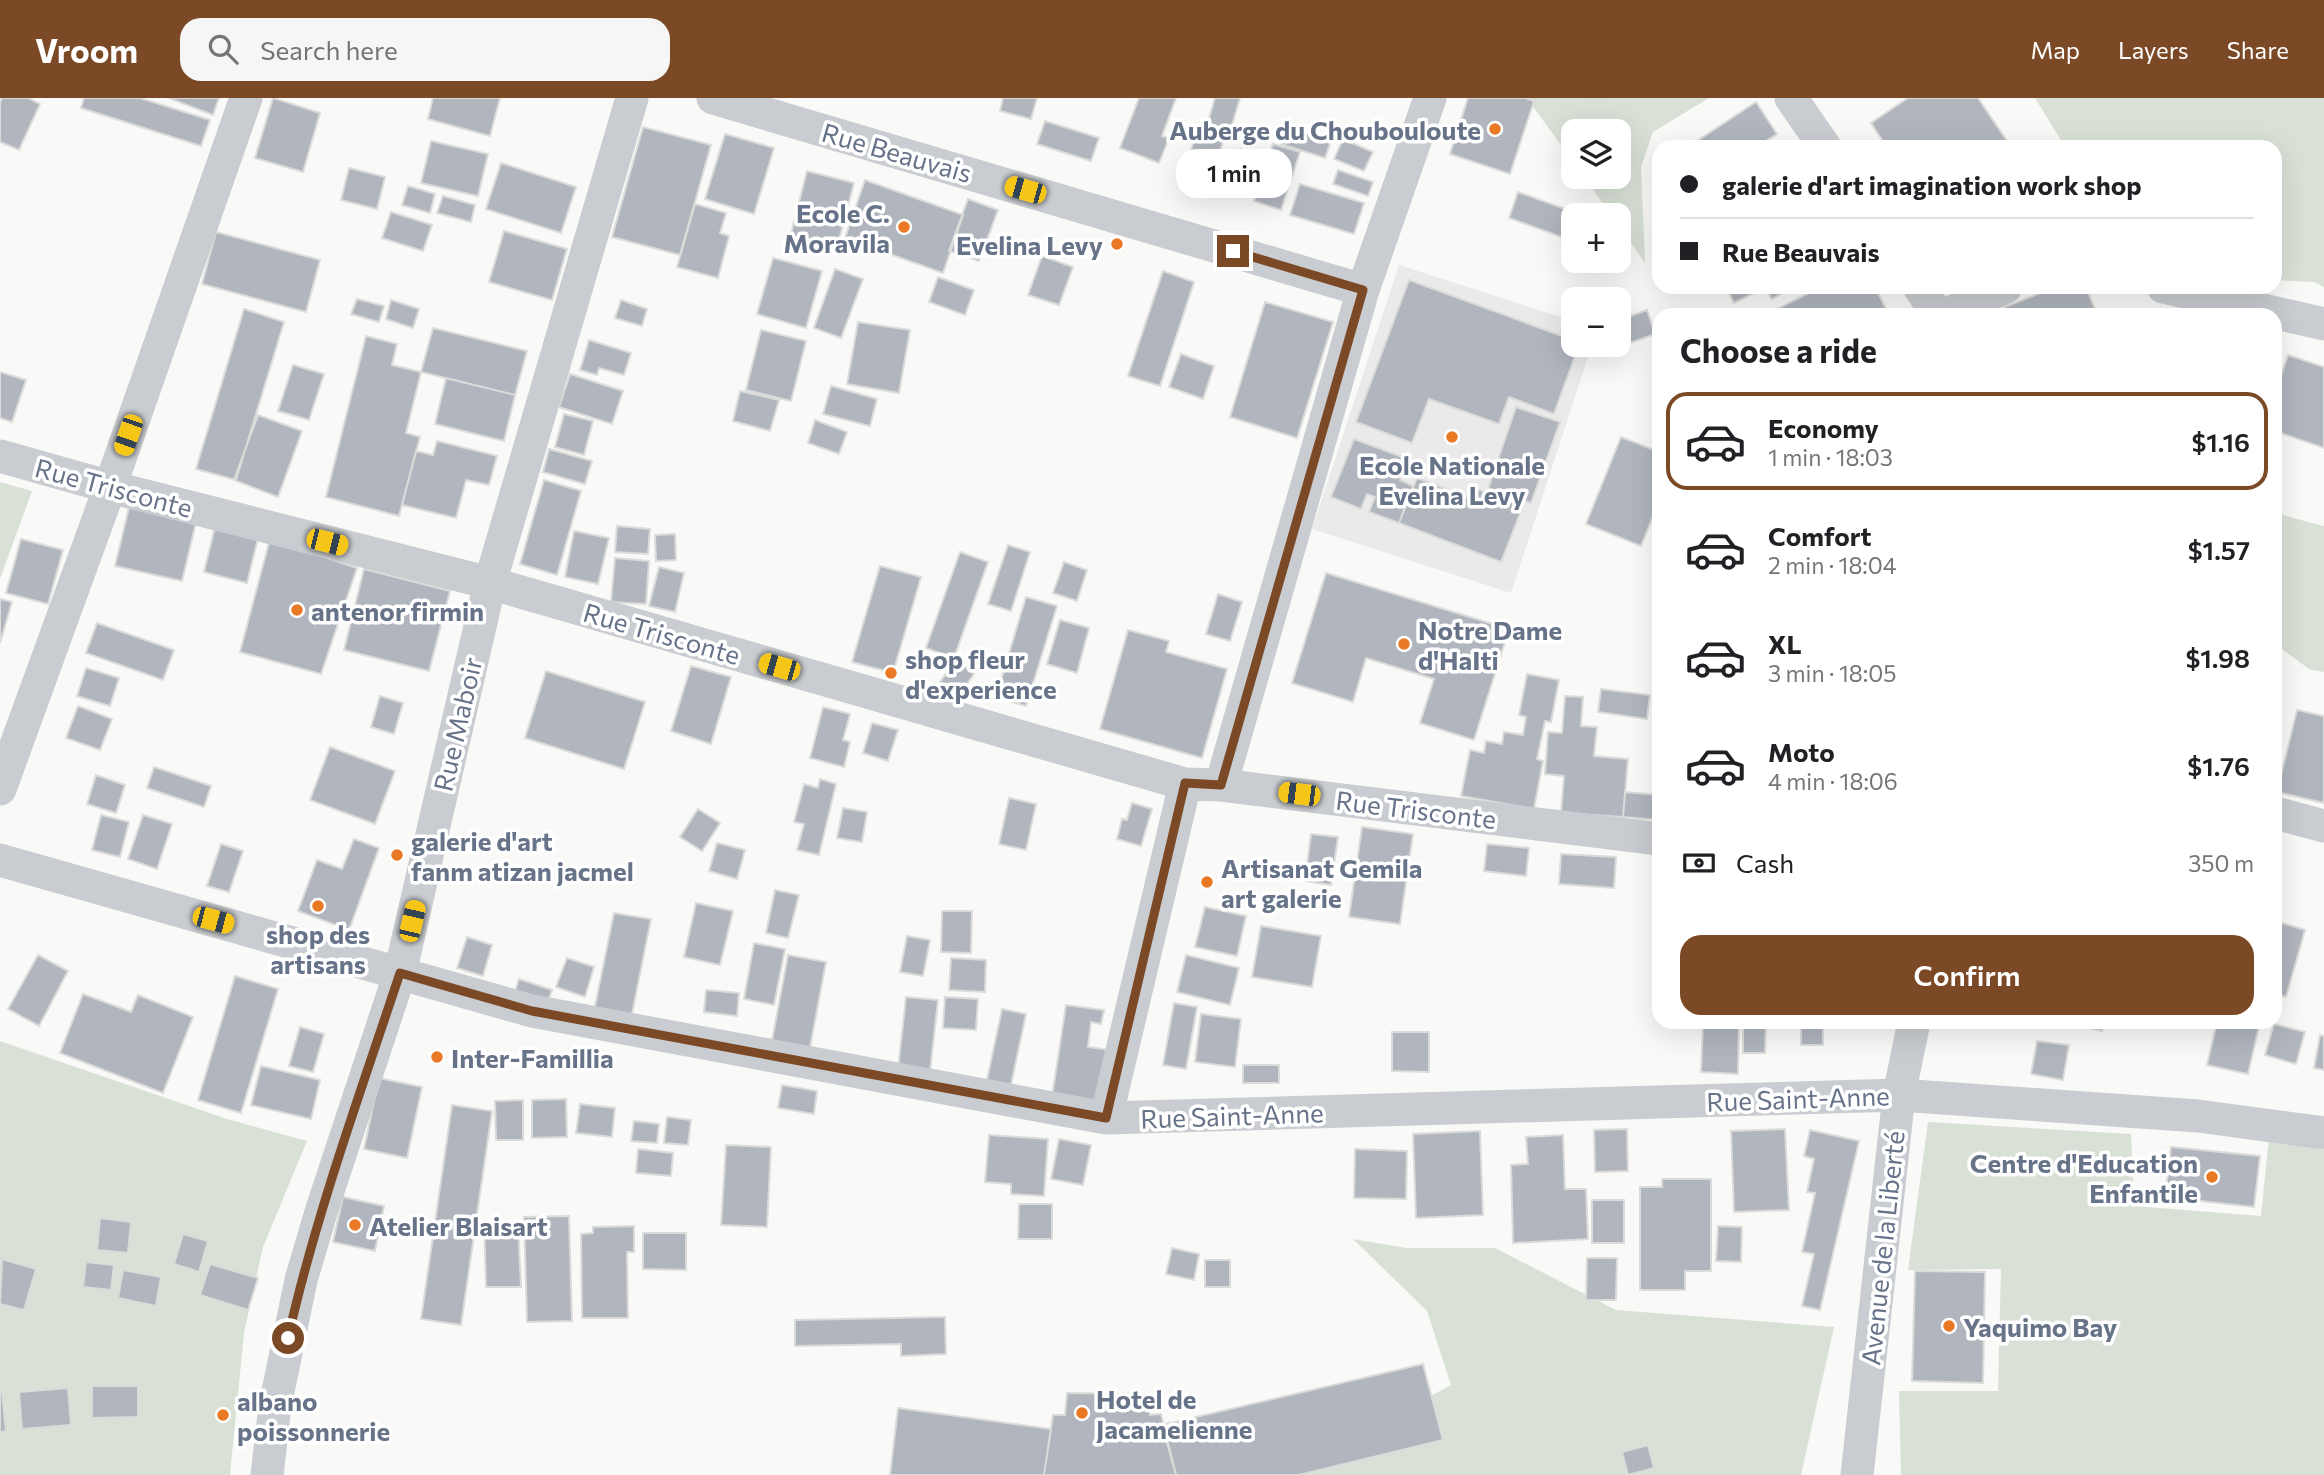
<!DOCTYPE html>
<meta charset="utf-8">
<style>
body{margin:0;font-family:Commissioner,sans-serif;background:#f6f6f6;color:#202124;height:100vh;display:flex;flex-direction:column;font-size:26px;white-space:nowrap}
*{box-sizing:border-box;margin:0}
p{font-size:23px;color:#757577}
.icon{flex:none;width:38px;height:38px;fill:none;stroke:currentColor;stroke-width:2;stroke-linecap:round;stroke-linejoin:round}
.map{position:relative;flex:1;overflow:hidden}
.details{position:absolute;left:1652px;top:210px;width:630px;height:721px;display:flex;flex-direction:column;background:#fff;border-radius:21px;box-shadow:0 7px 28px #0002}
.details>*{flex:none}
.hud{position:absolute;left:1652px;top:42px;width:630px;height:154px;border-radius:21px;box-shadow:0 7px 28px #0002;display:grid;align-content:center;height:154px;padding:0 28px;background:#fff}
.tools{position:absolute;left:1561px;top:21px;display:grid;gap:14px}
.tools a{display:grid;place-items:center;width:70px;height:70px;border-radius:14px;background:#fff;box-shadow:0 7px 28px #0002;font-size:35px}
.end{position:absolute;width:32px;height:32px;margin:-16px;border:9px solid #7b4925;background:#fff;box-shadow:0 0 0 4px #fff}
.from{border-radius:50%}
.bubble{position:absolute;height:49px;border-radius:21px;background:#fff;box-shadow:0 7px 28px #0002;font-size:23px;font-weight:600;line-height:49px;text-align:center}
.car{position:absolute;width:21px;height:42px;margin:-21px -10px;border-radius:9px;box-shadow:0 0 5px 2px #0007;background:linear-gradient(#f5c518 24%,#345 0 40%,#f5c518 0 76%,#345 0 86%,#f5c518 0)}
.hud b{display:flex;align-items:center;gap:24px;height:66px;font-size:26px}
.hud b+b{border-top:2px solid #e0e0e0}
.hud i{width:18px;height:18px;background:#202124}
ul{padding:0;list-style:none}
li{display:flex;align-items:center;gap:21px;height:98px;margin:0 14px 10px;padding:0 14px;border:4px solid transparent;border-radius:21px}
li div{flex:1}
li b{display:block;font-size:26px}
li em{font-style:normal;font-weight:600}
li.on{border-color:#7b4925}
li>.icon{width:63px;height:63px;stroke-width:1.5}
h2{padding:0 28px;font-size:32px;line-height:84px}
.pay{display:flex;align-items:center;gap:18px;height:77px;padding:0 28px;font-size:26px}
.pay p{margin-inline-start:auto}
.primary-button{display:flex;gap:14px;margin-top:auto;padding:14px 28px}
.primary-button a{flex:1;height:80px;border-radius:21px;background:#7b4925;color:#fff;font-size:28px;font-weight:600;line-height:80px;text-align:center}
header{display:flex;align-items:center;gap:42px;box-sizing:border-box;height:98px;padding:0 35px;background:#7b4925;color:#fff}
header strong{font-size:33px}
nav{display:flex;gap:38px;margin-inline-start:auto;font-size:24px}
.search{width:490px;height:63px;background:#f6f6f6;display:flex;align-items:center;gap:18px;box-sizing:border-box;padding:0 24px;border-radius:21px;color:#757577;font-size:26px}
.map>svg:first-child{display:block}
.built{fill:#eaeaea}
.green{fill:#d9e1d7}
.building{fill:#b0b5be;stroke:#dbdbd9;stroke-width:2}
.lines{fill:none;stroke-linecap:round;stroke-linejoin:round}
.minor{stroke:#c9ccd0;stroke-width:33}
.route{stroke:#7b4925;stroke-width:9}
.poi-dot{fill:#ea7926;stroke:#fff;stroke-width:2.5}
.labels{text-anchor:middle;dominant-baseline:central;stroke-width:7;stroke-linejoin:round;paint-order:stroke}
.poi-label{font-size:26px;font-weight:bold;fill:#677389;stroke:#fff;text-anchor:start}
.street-label{font-size:26px;fill:#677389;stroke:#fff}
</style>
<header>
<strong>Vroom</strong>
<div class="search"><svg class="icon" aria-label="search" viewBox="0 0 24 24"><circle cx="10" cy="10" r="6"/><path d="M15 15l6 6"/></svg>Search here</div>
<nav><a>Map</a><a>Layers</a><a>Share</a></nav>
</header>
<div class="map">
<svg width="2324" height="1377" viewBox="0 0 2324 1377">
<rect width="100%" height="100%" fill="#f9f9f7"/>
<path class="built" d="M1399 167 1573 223V247H1592L1511 495 1312 431Z"/>
<path class="green" d="M1527 0H1709L1653 34 1641 69 1645 165 1619 128V117H1611L1584 79H1619V33H1573V64Z
M2035 0H2324V189L2314 184 2275 182V49H2065Z
M0 384 32 393 0 481Z
M2275 415 2324 428V574L2309 571 2275 546Z
M0 943 227 1021 307 1043 263 1149 244 1235 230 1377H0Z
M1928 1024 2131 1036 2134 1108 2261 1118 2269 1039 2324 1052V1377H1901L1899 1293H1998L2001 1171 1908 1172Z
M1353 1141 1406 1150H1495L1616 1212 1834 1229 1801 1377H1144L1380 1325 1451 1287 1427 1213Z"/>
<path class="building" d="M2 0H28L40 6 19 52 0 44V5Z
M84 0H140L210 22 201 48 81 10Z
M169 0H219L213 17Z
M273 0 320 15 303 74 255 60Z
M433 0H500L490 38 428 21Z
M1003 0H1037L1031 21 1000 13Z
M1139 0H1176L1162 38 1169 40 1159 65 1120 50Z
M1215 0H1240L1230 34 1207 27Z
M1468 0H1525L1534 3 1510 76 1450 56Z
M1908 0H1978L2011 49H1887L1871 25Z
M1756 4 1777 36 1756 49H1688Z
M1045 23 1099 40 1091 63 1037 46Z
M643 29 711 47 680 157 612 139Z
M1287 29 1331 43 1325 60 1281 46Z
M1197 33 1224 41 1211 80 1185 71Z
M725 36 774 50 754 116 705 101Z
M1343 41 1373 54 1364 73 1334 61Z
M431 43 488 56 478 98 421 85Z
M1273 46 1300 54 1281 112 1254 103Z
M1240 51 1263 58 1252 94 1229 88Z
M501 65 576 89 561 135 486 111Z
M349 70 385 79 377 111 341 102Z
M1338 72 1373 84 1368 98 1333 86Z
M807 73 854 85 836 153 790 140Z
M865 82 963 117 943 175 845 140Z
M1300 86 1364 105 1354 136 1290 117Z
M408 88 435 96 430 115 402 107Z
M1518 94 1582 117H1573V143L1509 120Z
M443 98 475 107 471 124 437 115Z
M968 101 998 112 979 163 949 153Z
M695 106 726 115 720 135 729 138 718 180 677 169Z
M391 114 432 127 423 153 382 140Z
M504 133 567 151 552 202 489 184Z
M216 134 320 162 306 214 202 186Z
M1042 158 1073 169 1059 207 1028 197Z
M773 160 822 173 806 230 757 216Z
M835 171 863 181 841 240 814 230Z
M1163 173 1194 184 1160 288 1128 278Z
M938 179 974 192 965 217 929 204Z
M1409 182 1573 242V247H1579L1554 316 1509 299 1499 326 1429 301 1412 345 1356 324Z
M1726 189H1758L1760 192 1734 205Z
M1765 189H1792L1772 201Z
M1821 189H1875L1889 217H1783L1779 210Z
M2056 189H2086L2097 217H2009L2005 209Z
M357 201 384 208 379 224 351 216Z
M391 202 419 211 413 230 386 221Z
M621 202 647 211 642 228 615 220Z
M1265 204 1333 224 1297 340 1230 319Z
M244 211 284 224 236 382 196 371Z
M1647 212 1655 236 1621 248 1619 222Z
M858 224 910 232 899 295 847 286Z
M433 230 527 253 515 297 421 274Z
M761 232 806 243 791 303 746 292Z
M366 238 397 246 392 267 421 274 406 335 420 339 399 418 326 399Z
M589 242 631 255 624 277 599 270 597 277 580 272Z
M1181 256 1214 268 1203 301 1169 289Z
M2288 257 2324 269V350L2275 333V295Z
M293 267 324 276 309 322 278 313Z
M0 274 26 282 12 324 0 320Z
M570 276 623 293 612 326 559 309Z
M446 280 515 297 504 343 435 326Z
M831 288 877 301 870 328 823 316Z
M740 293 779 302 770 333 733 323Z
M1516 309 1560 324 1531 405 1488 391Z
M564 316 593 323 584 357 555 349Z
M258 317 302 333 278 399 234 382Z
M815 322 847 334 839 356 808 345Z
M1621 339 1659 354V403L1641 448 1586 426Z
M1354 341 1408 361 1400 382 1413 388 1399 425 1369 414 1375 399 1367 396 1361 411 1331 399Z
M437 343 497 358 489 387 466 382 456 420 402 407 416 353 433 357Z
M549 351 592 363 585 386 543 374Z
M1417 380 1473 401 1477 391 1523 408 1501 464 1399 425Z
M544 382 581 393 557 477 520 466Z
M131 401 198 416 182 483 115 468Z
M617 428 650 431 648 456 615 454Z
M215 429 258 440 247 485 204 474Z
M574 433 609 440 598 486 565 479Z
M675 436 676 462 656 463 655 437Z
M21 441 63 452 48 506 6 495Z
M270 441 357 470 321 576 240 554Z
M1008 447 1030 454 1011 513 988 506Z
M960 454 988 464 954 560 926 550Z
M615 460 649 463 646 506 611 504Z
M1064 464 1087 472 1077 503 1053 495Z
M880 468 921 479 893 575 852 564Z
M659 469 684 475 675 514 649 508Z
M364 471 450 493 429 573 344 552Z
M1326 475 1509 531 1474 642 1420 625 1434 581 1366 560 1353 604 1292 585Z
M1218 496 1242 504 1230 543 1206 536Z
M1026 499 1057 508 1026 608 996 599Z
M0 501 12 504 0 545Z
M1060 522 1089 530 1077 575 1047 566Z
M97 525 174 552 163 582 86 555Z
M1128 532 1169 543 1166 554 1227 571 1202 660 1100 631Z
M956 562 974 576 958 598 940 584Z
M691 568 731 579 711 646 671 633Z
M86 570 119 580 110 608 77 598Z
M546 573 645 604 624 671 525 640Z
M1527 576 1559 582 1551 624 1545 623 1537 661 1543 663 1534 711 1461 698 1470 652 1484 655 1486 643 1502 646 1504 634 1523 637 1526 619 1519 617Z
M1601 591 1650 597 1647 621 1598 614Z
M380 598 403 605 394 636 371 629Z
M1565 598 1583 599 1581 628 1597 629 1594 658 1628 661 1623 719 1561 715 1564 678 1545 676 1548 634 1562 635Z
M78 608 112 621 100 652 66 640Z
M823 609 850 616 843 642 850 644 844 669 810 660Z
M2297 612 2324 618V705L2277 694Z
M872 625 898 632 888 663 863 655Z
M330 649 395 673 375 726 310 702Z
M154 669 211 688 204 709 147 690Z
M96 677 125 687 116 715 87 706Z
M820 681 836 686 819 757 797 752 804 726 794 724 804 686 818 690Z
M1625 694 1659 697V722L1623 719Z
M1009 700 1036 706 1026 752 999 746Z
M1132 705 1152 711 1141 748 1117 741 1122 721 1127 722Z
M843 710 867 714 862 744 837 740Z
M698 711 720 725 702 753 680 739Z
M101 717 129 724 120 759 92 752Z
M143 717 172 726 157 771 128 761Z
M1362 729 1413 736 1400 826 1349 819Z
M1311 736 1338 739 1331 787 1305 783Z
M354 741 379 750 349 832 298 813 317 762 342 771Z
M717 745 745 752 737 781 709 773Z
M221 746 243 753 229 794 207 788Z
M1487 746 1529 750 1526 778 1484 773Z
M1561 756 1616 759 1614 790 1559 786Z
M775 792 799 797 788 840 766 835Z
M696 805 733 813 720 867 684 859Z
M1205 809 1246 818 1237 858 1195 849Z
M942 813H972L971 855 941 854Z
M614 815 651 821 631 921 594 913Z
M2275 823 2305 832 2286 899 2275 896Z
M1261 828 1321 838 1312 889 1252 879Z
M907 838 930 842 923 878 900 874Z
M467 839 492 847 483 878 457 870Z
M754 845 785 851 774 907 744 901Z
M38 857 68 873 39 928 8 911Z
M788 857 826 864 809 955 771 948Z
M1186 857 1239 870 1230 907 1177 894Z
M567 860 594 869 585 899 556 889Z
M951 860 986 862 985 894 949 892Z
M235 878 278 891 241 1015 198 1002Z
M519 881 552 892 547 907 514 897Z
M706 892 739 895 737 918 704 914Z
M83 896 131 914 138 897 193 919 163 995 60 955Z
M906 899 938 902 930 974 898 971Z
M945 899 978 901 976 932 943 930Z
M1174 905 1197 909 1186 971 1163 967Z
M1066 907 1104 912 1101 926 1091 924 1088 949 1124 954 1115 1009 1052 999Z
M1002 911 1026 916 1011 987 987 982Z
M1201 916 1241 921 1235 969 1195 964Z
M1703 924H1739L1738 976 1701 974Z
M1743 924H1766L1765 955H1743Z
M1801 924H1823V947H1801Z
M2065 924H2104L2102 933Z
M2217 924H2260L2248 976 2207 967Z
M2274 926 2305 934 2296 966 2265 957Z
M300 929 324 936 313 974 289 968Z
M1392 934H1429V974L1392 973Z
M2320 937 2324 938V972L2314 970Z
M2037 943 2069 947 2063 982 2031 976Z
M1243 967H1279V985H1243Z
M261 968 320 982 311 1021 251 1007Z
M379 980 422 989 407 1060 364 1051Z
M782 987 817 993 814 1016 778 1010Z
M566 1001 567 1039 532 1040V1002Z
M523 1002V1042H496L495 1003Z
M580 1006 615 1010 612 1039 576 1035Z
M452 1007 492 1013 461 1227 421 1221Z
M667 1019 691 1022 688 1047 664 1045Z
M634 1023 659 1026 657 1045 631 1043Z
M1627 1031 1628 1073 1595 1074 1594 1032Z
M1785 1031 1789 1112 1734 1114 1731 1033Z
M1810 1032 1859 1043 1820 1212 1802 1208 1814 1156 1802 1154 1815 1095 1807 1094 1814 1061 1804 1058Z
M1480 1033 1483 1117 1416 1120 1413 1036Z
M989 1037 1048 1041 1044 1098 1011 1096V1086L985 1084Z
M1563 1037 1565 1091H1586L1588 1141 1513 1145 1511 1067 1528 1066 1526 1039Z
M1059 1041 1091 1047 1083 1087 1051 1081Z
M726 1047 771 1049 767 1129 721 1127Z
M2171 1049 2260 1058 2254 1109 2165 1099Z
M638 1051 673 1055 671 1078 636 1075Z
M1355 1051 1407 1053 1406 1101 1354 1100Z
M1662 1081H1711V1173H1685V1192H1640V1089H1662Z
M343 1099 384 1108 375 1153 333 1144Z
M1592 1102H1624V1145H1592Z
M1019 1106H1052V1141H1018Z
M569 1118 572 1223 527 1224 524 1119Z
M100 1120 131 1124 128 1155 97 1152Z
M484 1124H518L521 1189H486Z
M634 1128V1154H627L628 1220H582L581 1136 593 1135V1129Z
M1718 1128 1742 1129 1741 1164 1716 1163Z
M643 1135H686V1172L643 1171Z
M183 1136 208 1143 199 1174 174 1166Z
M1172 1150 1199 1156 1194 1182 1166 1176Z
M1587 1160H1617L1616 1202H1586Z
M2 1161 36 1171 24 1212 0 1206Z
M1205 1162H1230V1189H1205Z
M86 1164 114 1167 111 1192 83 1189Z
M210 1166 258 1180 248 1212 200 1197Z
M123 1172 161 1179 156 1208 118 1200Z
M1915 1173 1985 1174 1983 1285 1912 1283Z
M945 1219 946 1256 901 1258V1246L795 1248V1222Z
M1423 1266 1443 1342 1299 1377H1176L1162 1327Z
M92 1288H138V1319L92 1320Z
M68 1290 71 1327 22 1331 19 1294Z
M0 1294H2L6 1333 0 1334Z
M1067 1295 1149 1296 1150 1317 1161 1316 1176 1377H1044L1053 1317H1065Z
M898 1310 1051 1331 1044 1377H890Z
M1648 1347 1654 1370 1628 1377 1622 1354Z"/>
<g class="lines">
<path class="minor" d="M713 0 1363 192
M1791 0 1825 49
M1919 189 1938 217
M2163 189 2324 226
M1945 217 2006 189
M0 358 110 389 490 485 1185 686 1221 687 1659 741
M1221 687 1363 192 1430 0
M0 691 110 389 246 0
M2275 715 2324 728
M0 762 532 913 1106 1020 1899 997 2198 1018 2324 1035
M1106 1020 1185 686
M267 1377 275 1308 301 1182 322 1111 400 875 490 485 632 0
M1857 1377 1899 997 1914 924"/>
</g>
<g class="lines">
<path class="route" d="M288 1240C316 1116 360 996 400 875L532 913 1106 1020 1185 685 1221 687 1363 192 1233 153"/>
</g>
<g class="poi-dot">
<circle cx="1495" cy="31" r="7"/>
<circle cx="904" cy="129" r="7"/>
<circle cx="1117" cy="146" r="7"/>
<circle cx="1452" cy="339" r="7"/>
<circle cx="297" cy="512" r="7"/>
<circle cx="1404" cy="546" r="7"/>
<circle cx="891" cy="575" r="7"/>
<circle cx="397" cy="757" r="7"/>
<circle cx="1207" cy="784" r="7"/>
<circle cx="318" cy="808" r="7"/>
<circle cx="437" cy="959" r="7"/>
<circle cx="2212" cy="1079" r="7"/>
<circle cx="355" cy="1127" r="7"/>
<circle cx="1949" cy="1228" r="7"/>
<circle cx="1082" cy="1315" r="7"/>
<circle cx="223" cy="1317" r="7"/>
</g>
<g class="labels">
<g class="poi-label">
<text x="1481" y="31" text-anchor="end">Auberge du Choubouloute</text>
<text x="890" y="114" text-anchor="end">Ecole C.<tspan x="890" dy="30">Moravila</tspan></text>
<text x="1103" y="146" text-anchor="end">Evelina Levy</text>
<text x="1452" y="366" text-anchor="middle">Ecole Nationale<tspan x="1452" dy="30">Evelina Levy</tspan></text>
<text x="311" y="512">antenor firmin</text>
<text x="1418" y="531">Notre Dame<tspan x="1418" dy="30">d'HaIti</tspan></text>
<text x="905" y="560">shop fleur<tspan x="905" dy="30">d'experience</tspan></text>
<text x="411" y="742">galerie d'art<tspan x="411" dy="30">fanm atizan jacmel</tspan></text>
<text x="1221" y="769">Artisanat Gemila<tspan x="1221" dy="30">art galerie</tspan></text>
<text x="318" y="835" text-anchor="middle">shop des<tspan x="318" dy="30">artisans</tspan></text>
<text x="451" y="959">Inter-Famillia</text>
<text x="2198" y="1064" text-anchor="end">Centre d'Education<tspan x="2198" dy="30">Enfantile</tspan></text>
<text x="369" y="1127">Atelier Blaisart</text>
<text x="1963" y="1228">Yaquimo Bay</text>
<text x="1096" y="1300">Hotel de<tspan x="1096" dy="30">Jacamelienne</tspan></text>
<text x="237" y="1302">albano<tspan x="237" dy="30">poissonnerie</tspan></text>
</g>
<g class="street-label">
<text transform="translate(897 54) rotate(16)">Rue Beauvais</text>
<text transform="translate(114 389) rotate(15)">Rue Trisconte</text>
<text transform="translate(662 535) rotate(16)">Rue Trisconte</text>
<text transform="translate(457 626) rotate(-77)">Rue Maboir</text>
<text transform="translate(1416 711) rotate(7)">Rue Trisconte</text>
<text transform="translate(1798 1000) rotate(-2)">Rue Saint-Anne</text>
<text transform="translate(1232 1017) rotate(-2)">Rue Saint-Anne</text>
<text transform="translate(1882 1150) rotate(-84)">Avenue de la Liberté</text>
</g>
</g>
</svg>
<div class="tools">
<a><svg class="icon" aria-label="layers" viewBox="0 0 24 24"><path d="M12 4l9 5-9 5-9-5zM3 14l9 5 9-5"/></svg></a>
<a>+</a>
<a>−</a>
</div>
<i class="end from" style="left:288px;top:1240px"></i>
<i class="end" style="left:1233px;top:153px"></i>
<div class="bubble" style="left:1176px;top:51px;width:116px">1 min</div>
<i class="car" style="left:1025px;top:92px;rotate:286deg"></i>
<i class="car" style="left:128px;top:337px;rotate:199deg"></i>
<i class="car" style="left:327px;top:444px;rotate:104deg"></i>
<i class="car" style="left:779px;top:569px;rotate:286deg"></i>
<i class="car" style="left:1299px;top:696px;rotate:277deg"></i>
<i class="car" style="left:213px;top:822px;rotate:105deg"></i>
<i class="car" style="left:412px;top:823px;rotate:13deg"></i>
<div class="hud">
<b><i class="from"></i>galerie d'art imagination work shop</b>
<b><i></i>Rue Beauvais</b>
</div>
<section class="details">
<h2>Choose a ride</h2>
<ul>
<li class="on"><svg class="icon" aria-label="car" viewBox="0 0 24 24"><path d="M5 17H2v-5l4-1 3-4h7l3 4 3 1v5h-3M9 17h6M6 11h13"/><circle cx="7" cy="17" r="2"/><circle cx="17" cy="17" r="2"/></svg><div><b>Economy</b><p>1 min · 18:03</p></div><em>$1.16</em></li>
<li><svg class="icon" aria-label="car" viewBox="0 0 24 24"><path d="M5 17H2v-5l4-1 3-4h7l3 4 3 1v5h-3M9 17h6M6 11h13"/><circle cx="7" cy="17" r="2"/><circle cx="17" cy="17" r="2"/></svg><div><b>Comfort</b><p>2 min · 18:04</p></div><em>$1.57</em></li>
<li><svg class="icon" aria-label="car" viewBox="0 0 24 24"><path d="M5 17H2v-5l4-1 3-4h7l3 4 3 1v5h-3M9 17h6M6 11h13"/><circle cx="7" cy="17" r="2"/><circle cx="17" cy="17" r="2"/></svg><div><b>XL</b><p>3 min · 18:05</p></div><em>$1.98</em></li>
<li><svg class="icon" aria-label="car" viewBox="0 0 24 24"><path d="M5 17H2v-5l4-1 3-4h7l3 4 3 1v5h-3M9 17h6M6 11h13"/><circle cx="7" cy="17" r="2"/><circle cx="17" cy="17" r="2"/></svg><div><b>Moto</b><p>4 min · 18:06</p></div><em>$1.76</em></li>
</ul>
<div class="pay"><svg class="icon" aria-label="cash" viewBox="0 0 24 24"><path d="M3 7h18v10H3z"/><circle cx="12" cy="12" r="2"/></svg>Cash<p>350 m</p></div>
<div class="primary-button"><a>Confirm</a></div>
</section>
</div>
